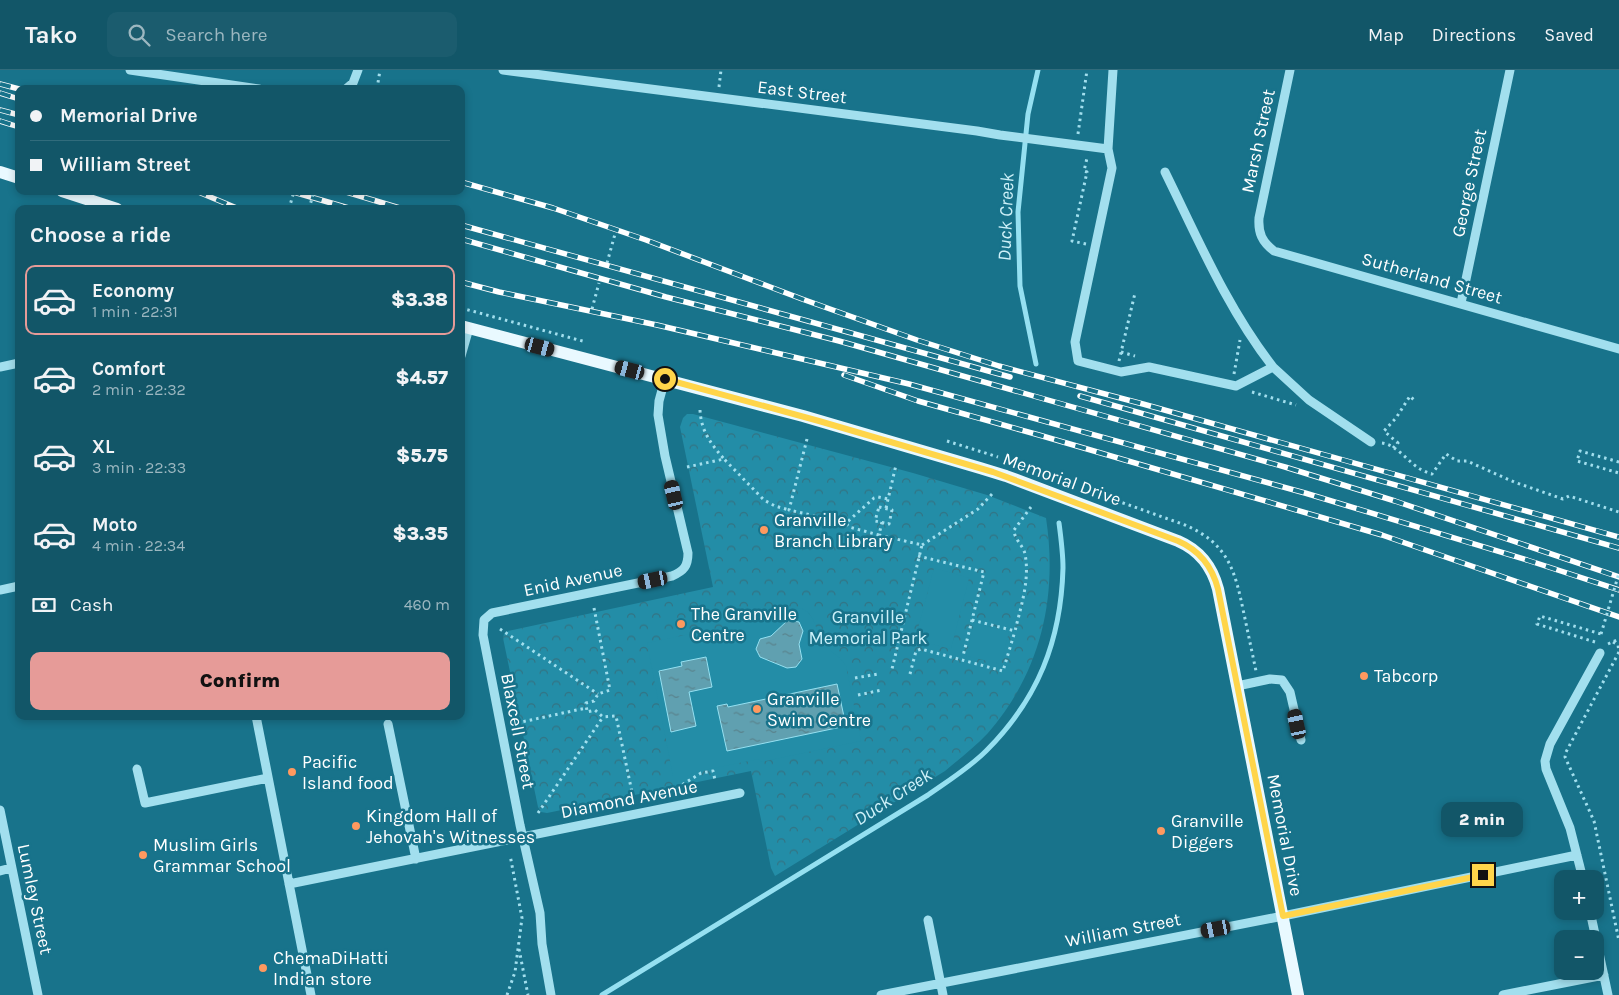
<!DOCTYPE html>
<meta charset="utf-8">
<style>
body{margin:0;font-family:Karla,sans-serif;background:#1b5c6e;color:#f1f3f6;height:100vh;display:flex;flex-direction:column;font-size:19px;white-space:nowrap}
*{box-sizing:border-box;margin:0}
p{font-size:16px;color:#9cb7c0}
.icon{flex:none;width:28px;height:28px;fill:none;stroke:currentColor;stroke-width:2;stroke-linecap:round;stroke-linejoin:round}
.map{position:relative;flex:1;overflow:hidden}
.panel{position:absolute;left:15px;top:135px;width:450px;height:515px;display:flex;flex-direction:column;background:#125668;border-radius:10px;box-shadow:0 2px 8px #0003}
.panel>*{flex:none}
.top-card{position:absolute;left:15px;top:15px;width:450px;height:110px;border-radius:10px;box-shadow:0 2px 8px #0003;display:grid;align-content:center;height:110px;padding:0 15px;background:#125668}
.tools{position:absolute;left:1554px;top:800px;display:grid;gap:10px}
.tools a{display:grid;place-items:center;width:50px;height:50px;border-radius:10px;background:#125668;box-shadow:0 2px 8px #0003;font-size:25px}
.end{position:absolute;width:22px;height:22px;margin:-11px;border:6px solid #ffd54a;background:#111;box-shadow:0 0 0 2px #111}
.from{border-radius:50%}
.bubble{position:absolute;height:35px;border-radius:10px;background:#125668;box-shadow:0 2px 8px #0003;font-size:16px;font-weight:800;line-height:35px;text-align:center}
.car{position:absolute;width:15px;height:30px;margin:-15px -8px;border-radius:6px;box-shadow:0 0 4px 1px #0007;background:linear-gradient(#222 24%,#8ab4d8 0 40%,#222 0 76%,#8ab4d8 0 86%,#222 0)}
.top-card b{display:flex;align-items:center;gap:18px;height:48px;font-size:19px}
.top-card b+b{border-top:1px solid #316c7c}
.top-card i{width:12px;height:12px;background:#f1f3f6}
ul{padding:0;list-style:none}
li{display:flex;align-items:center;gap:15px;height:70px;margin:0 10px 8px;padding:0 5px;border:2px solid transparent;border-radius:10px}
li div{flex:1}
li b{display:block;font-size:19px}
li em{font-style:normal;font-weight:800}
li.selected{border-color:#e69b98}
li>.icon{width:45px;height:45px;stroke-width:1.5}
h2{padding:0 15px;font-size:22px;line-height:60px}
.pay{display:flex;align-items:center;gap:12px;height:55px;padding:0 15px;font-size:19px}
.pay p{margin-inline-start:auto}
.action{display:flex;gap:10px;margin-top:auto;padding:10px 15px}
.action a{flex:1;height:58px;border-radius:10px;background:#e69b98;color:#111;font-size:20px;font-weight:800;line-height:58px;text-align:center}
header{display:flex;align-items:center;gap:30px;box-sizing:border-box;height:70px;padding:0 25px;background:#125668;border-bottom:1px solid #316c7c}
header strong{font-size:24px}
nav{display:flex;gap:28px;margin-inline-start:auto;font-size:18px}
.search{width:350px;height:45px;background:#1b5c6e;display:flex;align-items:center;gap:12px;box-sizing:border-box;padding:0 18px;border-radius:10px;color:#9cb7c0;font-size:19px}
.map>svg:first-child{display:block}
.park{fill:url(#park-crowns)}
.pitch{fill:#238da7}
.water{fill:url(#water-ripples);stroke:#95e0f1}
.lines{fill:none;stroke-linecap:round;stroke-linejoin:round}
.stream{stroke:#95e0f1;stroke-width:5}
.path{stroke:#a2dfee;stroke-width:3;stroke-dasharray:2.5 4;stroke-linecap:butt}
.minor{stroke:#a2dfee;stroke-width:9}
.major{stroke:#e9f9ff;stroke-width:12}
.rail-casing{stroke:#fff;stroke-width:5.5}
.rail{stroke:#18738b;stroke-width:4;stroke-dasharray:11;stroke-linecap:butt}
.path-bridge{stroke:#a2dfee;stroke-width:3;stroke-dasharray:2.5 4;stroke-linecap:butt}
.route{stroke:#ffd54a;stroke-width:6}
.poi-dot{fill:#ff995f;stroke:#18738b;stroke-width:2}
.labels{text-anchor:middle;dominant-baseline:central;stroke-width:5;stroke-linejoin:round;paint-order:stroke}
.street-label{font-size:18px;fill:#fff;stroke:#18738b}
.poi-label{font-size:18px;fill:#fff;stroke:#18738b;text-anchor:start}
.park-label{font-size:18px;fill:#cbf1fa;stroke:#18738b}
.water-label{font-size:19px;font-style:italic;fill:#cef1f9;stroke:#18738b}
</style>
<header>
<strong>Tako</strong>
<div class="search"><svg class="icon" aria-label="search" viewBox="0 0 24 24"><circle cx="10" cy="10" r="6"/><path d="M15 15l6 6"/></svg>Search here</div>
<nav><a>Map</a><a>Directions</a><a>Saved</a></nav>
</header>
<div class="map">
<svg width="1619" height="925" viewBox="0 0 1619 925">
<defs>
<pattern id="park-crowns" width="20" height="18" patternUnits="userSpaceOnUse" patternTransform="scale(1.25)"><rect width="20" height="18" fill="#238da7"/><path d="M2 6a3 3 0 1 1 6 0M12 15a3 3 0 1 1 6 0" fill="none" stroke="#337383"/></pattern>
<pattern id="water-ripples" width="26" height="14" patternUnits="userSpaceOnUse" patternTransform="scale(1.25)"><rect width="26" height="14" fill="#60a0b0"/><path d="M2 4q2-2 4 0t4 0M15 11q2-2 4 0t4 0" fill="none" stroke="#59838d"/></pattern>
</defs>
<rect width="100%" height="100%" fill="#18738b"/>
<path class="park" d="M687 344H693L913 403 987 425 1046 448C1058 527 1041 602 988 663 975 677 959 689 945 701L775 806 771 798 751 701 547 743 541 742 538 737 503 568 504 564 508 561 713 517 680 357 683 348Z"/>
<path class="pitch" d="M934 498 969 508 951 579 915 570Z
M799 538C818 543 814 564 826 576 833 584 841 587 846 596L861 671 761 692 759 689 699 701 687 706H673L647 573 728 556V553Z
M974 553 1009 562 1001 594 966 586Z"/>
<path class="water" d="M788 550 799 552 803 561 799 574 802 589 796 597 787 598 760 587 756 579 760 569 771 566Z
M706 587 712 617 689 622 696 656 671 662 659 601 682 596 681 592Z
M837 614 846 656 727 681 717 636 727 634 728 637Z"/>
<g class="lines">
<path class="stream" d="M1036 294 1020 216 1018 142 1028 44 1038 0
M602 925 928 725C948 711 969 698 986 681 1038 629 1061 571 1063 498 1063 483 1061 468 1059 453"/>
<path class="path" d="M719 17 721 0
M377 19 380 0
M1078 64 1087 0
M311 121 314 122
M1086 174 1072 171 1087 102 1084 101 1087 88
M607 193 615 164
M461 238 586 272
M592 239 599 213
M1121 282 1135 286
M1119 291 1135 223
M1234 304 1240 270
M1252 322 1296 335
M700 340C701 361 711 374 724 389
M807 369 789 440 846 453
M947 371 998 387
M1382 373C1397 375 1408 392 1420 399 1424 401 1428 403 1432 404L1446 384 1457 391H1467L1514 412 1563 429 1569 426 1619 442
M1393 378 1398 373 1384 361 1396 348 1410 326 1416 332
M1619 392 1580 381 1577 391 1619 403
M687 397 724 389 764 430 775 436 789 440
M1098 424 1185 455C1229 474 1235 501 1244 544 1248 563 1252 582 1256 601
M879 437 892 440 889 454 875 451Z
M886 438 896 395
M882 452 879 465 922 475 892 599
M879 465 849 457 846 453 874 428 878 427 888 429
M922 475 978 439 993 423
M918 486 984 502 963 586
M594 538 610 620 598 624 594 631 586 633 587 642 595 640 603 647 616 646 633 727
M972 550 1015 561C1021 536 1030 510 1025 484 1023 475 1014 469 1014 460L1031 437
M500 559 598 624
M1595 572 1537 554 1540 546 1601 564
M1613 572 1618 575 1619 582
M1608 574 1619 569
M1619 582 1566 682 1565 687 1594 751 1619 871
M910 604 916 581 921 579 1003 601 1015 561
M855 608 878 604
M858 625 882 620
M517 653 586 638
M677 718 701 703 713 701 715 710
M538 743 603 647
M519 879 528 925
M507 925 515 902 522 848 510 785"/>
<path class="minor" d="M130 0 259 19
M503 0 977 61 1000 65 1108 79
M1113 0 1108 79 1112 98 1075 272 1078 291 1121 302 1149 297 1236 316 1273 297C1227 238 1198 169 1165 102
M1290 0 1259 148C1258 163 1262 172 1274 181L1619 279
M346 19 353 13 358 0
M1461 233 1510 0
M461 286 469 258
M0 297 19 293
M1273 297 1309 330 1371 372
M0 520 19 516
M1237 616 1270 609 1282 610 1290 622 1301 670
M256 646 311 925
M388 654 416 789
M137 699 145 733 268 708
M0 740 38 925
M0 801 11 798
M1583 809 1570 758 1546 699 1545 691 1550 674 1600 583
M289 814 740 723
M1590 841 1608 925
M928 850 943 925
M551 925 542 874 540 843 520 755 483 565 484 550 492 543 672 506C684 501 688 496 688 483L665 386 658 345 659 331 665 309
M881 925 1283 846 1577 785
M1503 925 1604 905"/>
<path class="major" d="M0 102 19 108
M62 121 117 139
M461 256 803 346 980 398 1006 406 1178 471C1199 480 1212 496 1218 519L1298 925"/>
<defs>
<path id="rail" d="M0 14 19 19
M0 23 19 29
M0 40 19 45
M0 51 19 57
M461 112 553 138 646 170 802 229 917 270 999 296 1143 334 1619 467
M196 121 239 139
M290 121 352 139
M343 121 403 139
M461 155 1010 307
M461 169 666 227 839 271 1285 397 1395 431 1619 507
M461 212 499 222 657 255 909 314 1305 423 1527 490 1619 520
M844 305 918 331 1039 365 1382 465 1619 547
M1080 326 1619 478"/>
</defs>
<use href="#rail" class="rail-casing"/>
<use href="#rail" class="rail"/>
<path class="path-bridge" d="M289 139 294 121
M309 139 314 121
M1601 564 1619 503"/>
</g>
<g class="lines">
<path class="route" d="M665 309 819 351 993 402 1178 471C1199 480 1212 496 1218 519L1283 846 1483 805"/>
</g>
<g class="poi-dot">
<circle cx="764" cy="460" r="5"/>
<circle cx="681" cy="554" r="5"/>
<circle cx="1364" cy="606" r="5"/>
<circle cx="757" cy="639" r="5"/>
<circle cx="292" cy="702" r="5"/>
<circle cx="356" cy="756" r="5"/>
<circle cx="1161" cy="761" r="5"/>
<circle cx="143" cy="785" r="5"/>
<circle cx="263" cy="898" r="5"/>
</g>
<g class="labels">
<g class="street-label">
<text transform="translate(802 22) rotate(7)">East Street</text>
<text transform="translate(1258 71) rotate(-78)">Marsh Street</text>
<text transform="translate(1469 113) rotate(-78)">George Street</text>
<text transform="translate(1432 208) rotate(16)">Sutherland Street</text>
<text transform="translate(1062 409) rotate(20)">Memorial Drive</text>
<text transform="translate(573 510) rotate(-12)">Enid Avenue</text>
<text transform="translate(518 661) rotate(79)">Blaxcell Street</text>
<text transform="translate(629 729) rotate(-11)">Diamond Avenue</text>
<text transform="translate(1285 765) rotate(79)">Memorial Drive</text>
<text transform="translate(35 829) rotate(78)">Lumley Street</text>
<text transform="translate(1123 860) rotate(-11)">William Street</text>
</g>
<g class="poi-label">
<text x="774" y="450">Granville<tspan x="774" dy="21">Branch Library</tspan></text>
<text x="691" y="544">The Granville<tspan x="691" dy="21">Centre</tspan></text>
<text x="1374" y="606">Tabcorp</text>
<text x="767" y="629">Granville<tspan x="767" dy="21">Swim Centre</tspan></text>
<text x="302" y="692">Pacific<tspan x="302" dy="21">Island food</tspan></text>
<text x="366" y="746">Kingdom Hall of<tspan x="366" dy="21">Jehovah's Witnesses</tspan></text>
<text x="1171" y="751">Granville<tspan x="1171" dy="21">Diggers</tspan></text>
<text x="153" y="775">Muslim Girls<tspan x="153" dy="21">Grammar School</tspan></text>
<text x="273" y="888">ChemaDiHatti<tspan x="273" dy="21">Indian store</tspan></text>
</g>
<g class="park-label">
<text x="868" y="547">Granville<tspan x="868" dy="21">Memorial Park</tspan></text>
</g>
<g class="water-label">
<text transform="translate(1006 147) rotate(-88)">Duck Creek</text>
<text transform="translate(893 727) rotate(-33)">Duck Creek</text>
</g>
</g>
</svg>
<div class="tools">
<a>+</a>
<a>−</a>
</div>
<i class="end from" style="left:665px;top:309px"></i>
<i class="end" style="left:1483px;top:805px"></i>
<div class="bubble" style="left:1441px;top:732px;width:82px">2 min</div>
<i class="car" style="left:540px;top:277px;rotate:105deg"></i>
<i class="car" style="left:630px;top:300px;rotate:285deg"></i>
<i class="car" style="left:674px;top:425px;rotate:347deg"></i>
<i class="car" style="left:653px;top:510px;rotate:258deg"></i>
<i class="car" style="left:1297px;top:654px;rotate:348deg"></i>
<i class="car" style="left:1216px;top:859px;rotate:259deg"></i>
<div class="top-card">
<b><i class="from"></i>Memorial Drive</b>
<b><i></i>William Street</b>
</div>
<section class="panel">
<h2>Choose a ride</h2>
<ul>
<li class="selected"><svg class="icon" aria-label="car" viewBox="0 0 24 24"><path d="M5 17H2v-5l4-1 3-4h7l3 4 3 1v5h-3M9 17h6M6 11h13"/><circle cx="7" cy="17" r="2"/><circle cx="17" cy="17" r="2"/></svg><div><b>Economy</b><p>1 min · 22:31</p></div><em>$3.38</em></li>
<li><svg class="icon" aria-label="car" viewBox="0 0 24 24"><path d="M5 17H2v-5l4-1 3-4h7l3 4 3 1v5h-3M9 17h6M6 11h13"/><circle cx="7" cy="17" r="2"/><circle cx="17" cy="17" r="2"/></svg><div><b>Comfort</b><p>2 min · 22:32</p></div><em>$4.57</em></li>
<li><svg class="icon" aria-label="car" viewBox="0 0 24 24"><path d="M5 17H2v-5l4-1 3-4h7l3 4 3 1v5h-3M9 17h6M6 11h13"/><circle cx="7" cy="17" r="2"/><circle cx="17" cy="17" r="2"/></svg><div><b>XL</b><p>3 min · 22:33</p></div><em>$5.75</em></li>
<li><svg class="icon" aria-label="car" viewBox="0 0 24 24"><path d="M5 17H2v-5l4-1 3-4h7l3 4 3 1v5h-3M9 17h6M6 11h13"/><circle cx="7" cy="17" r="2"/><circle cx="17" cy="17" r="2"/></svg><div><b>Moto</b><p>4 min · 22:34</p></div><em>$3.35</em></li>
</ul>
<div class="pay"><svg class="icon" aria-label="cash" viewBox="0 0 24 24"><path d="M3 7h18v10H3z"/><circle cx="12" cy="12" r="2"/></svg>Cash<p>460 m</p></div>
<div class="action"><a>Confirm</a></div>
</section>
</div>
